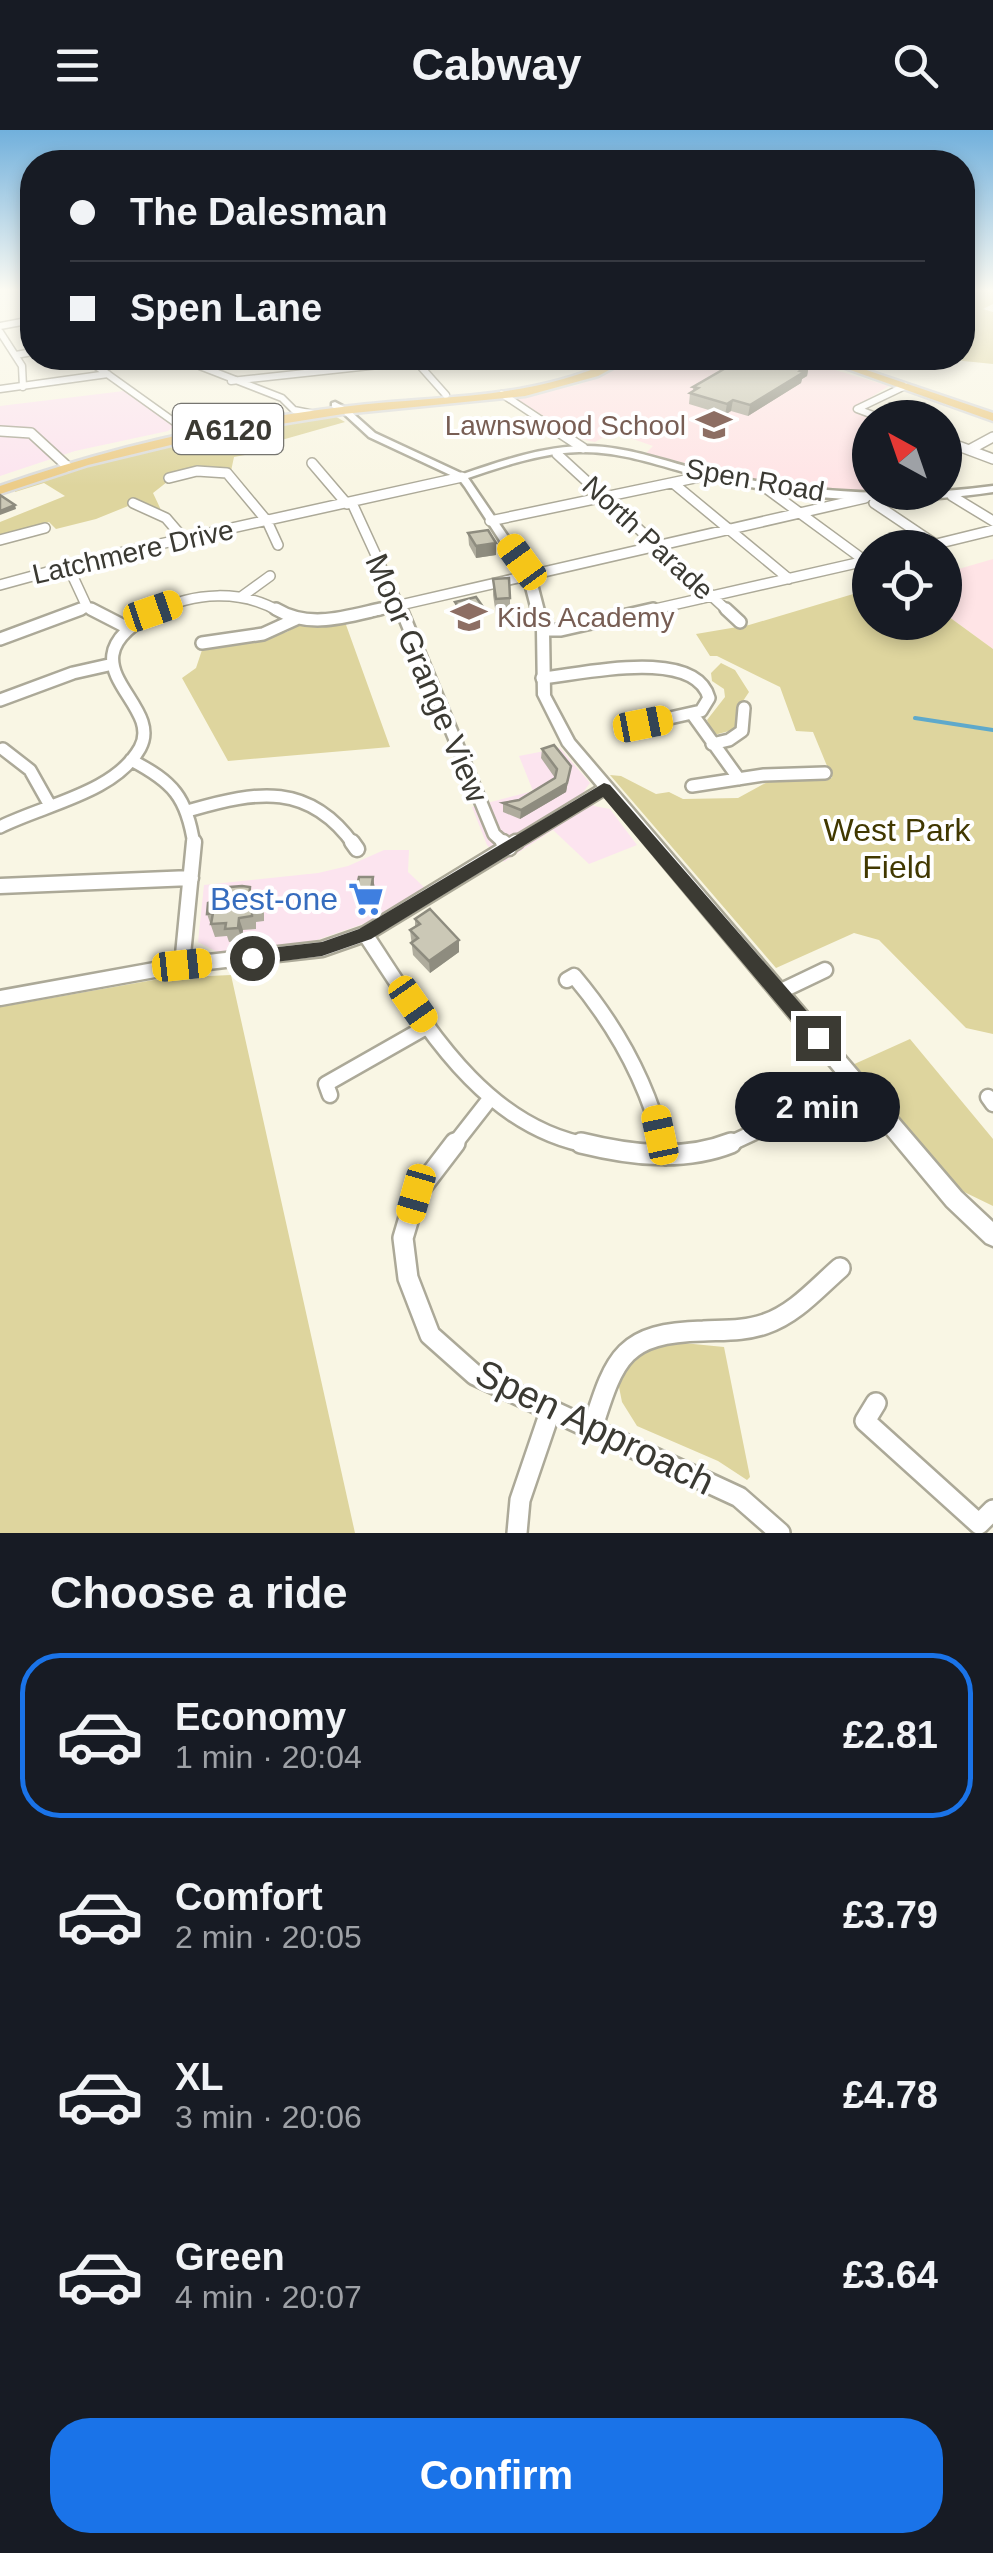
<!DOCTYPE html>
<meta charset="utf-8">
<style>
body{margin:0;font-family:Helvetica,sans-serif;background:#20242c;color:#f1f3f6;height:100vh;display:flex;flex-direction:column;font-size:38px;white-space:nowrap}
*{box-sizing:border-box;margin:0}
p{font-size:32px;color:#9ea1a6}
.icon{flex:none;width:55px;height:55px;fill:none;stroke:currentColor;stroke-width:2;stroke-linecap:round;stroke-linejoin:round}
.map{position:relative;height:1403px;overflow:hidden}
.drawer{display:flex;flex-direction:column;background:#171b24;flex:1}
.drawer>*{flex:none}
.top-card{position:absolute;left:20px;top:20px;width:955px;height:220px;border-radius:40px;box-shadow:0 5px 15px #0003;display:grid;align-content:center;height:220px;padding:0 50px;background:#171b24}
.needle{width:65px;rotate:320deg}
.controls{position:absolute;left:852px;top:270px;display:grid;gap:20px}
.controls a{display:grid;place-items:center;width:110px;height:110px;border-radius:50%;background:#171b24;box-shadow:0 5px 15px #0003;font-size:50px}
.end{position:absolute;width:45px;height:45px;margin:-22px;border:12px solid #3b3a33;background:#fff;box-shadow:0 0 0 5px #fff}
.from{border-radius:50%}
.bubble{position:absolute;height:70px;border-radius:35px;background:#171b24;box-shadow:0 5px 15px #0003;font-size:32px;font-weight:700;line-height:70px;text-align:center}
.car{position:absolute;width:30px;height:60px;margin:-30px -15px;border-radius:12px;box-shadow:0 0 8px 2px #0007;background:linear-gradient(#f5c518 24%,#345 0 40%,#f5c518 0 76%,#345 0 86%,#f5c518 0)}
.top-card b{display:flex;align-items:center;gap:35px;height:95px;font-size:38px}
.top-card b+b{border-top:2px solid #363941}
.top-card i{width:25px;height:25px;background:#f1f3f6}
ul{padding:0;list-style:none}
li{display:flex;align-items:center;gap:30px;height:165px;margin:0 20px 15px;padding:0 30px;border:5px solid transparent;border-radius:40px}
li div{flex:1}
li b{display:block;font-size:38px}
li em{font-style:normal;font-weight:700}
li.selected{border-color:#1a73e8}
li>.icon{width:90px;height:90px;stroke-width:1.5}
h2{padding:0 50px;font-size:45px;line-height:120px}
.cta{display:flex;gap:20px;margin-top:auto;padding:20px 50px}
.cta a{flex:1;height:115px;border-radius:40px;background:#1a73e8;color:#fff;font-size:40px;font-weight:700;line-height:115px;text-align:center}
header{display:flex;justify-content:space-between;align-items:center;height:130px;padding:0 50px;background:#171b24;font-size:45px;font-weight:700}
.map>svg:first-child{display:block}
.commercial{fill:#fce4ef}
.education{fill:#ffe4e6}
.green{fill:#ded59e}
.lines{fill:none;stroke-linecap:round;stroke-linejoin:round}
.stream{stroke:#5ea9cb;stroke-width:4}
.minor-far4-casing{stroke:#aca998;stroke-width:9}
.minor-far3-casing{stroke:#aca998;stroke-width:12}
.minor-far2-casing{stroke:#aca998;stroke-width:16}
.minor-far1-casing{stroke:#aca998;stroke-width:19}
.minor-casing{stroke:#aca998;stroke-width:24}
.tertiary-casing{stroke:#aca998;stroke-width:5}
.trunk-casing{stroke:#dcdcda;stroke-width:5}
.minor-far4{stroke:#fff;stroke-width:6}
.minor-far3{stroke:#fff;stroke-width:9}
.minor-far2{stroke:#fff;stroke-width:11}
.minor-far1{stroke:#fff;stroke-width:14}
.minor{stroke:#fff;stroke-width:19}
.tertiary{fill:#fff;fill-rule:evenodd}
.trunk{fill:#eccc88;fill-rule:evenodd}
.wall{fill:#afac9d}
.shaded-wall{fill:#8e8c7f}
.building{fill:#cbc8b6;stroke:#8e8c7f;stroke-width:2.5}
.route{fill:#3b3a33}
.labels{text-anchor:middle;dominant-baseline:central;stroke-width:8;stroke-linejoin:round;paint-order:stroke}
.far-education-label{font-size:28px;fill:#785e54;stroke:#fff;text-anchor:end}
.far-street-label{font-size:28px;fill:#3b3a33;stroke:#fff}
.shield{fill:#fff;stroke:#767570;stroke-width:2.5}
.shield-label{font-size:30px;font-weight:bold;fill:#3b3a33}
.street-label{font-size:32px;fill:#3b3a33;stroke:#fff}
.park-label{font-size:32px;fill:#413800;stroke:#fff}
.shop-label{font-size:32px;fill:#366cbe;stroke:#fff;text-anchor:end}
.near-street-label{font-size:38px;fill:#3b3a33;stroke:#fff}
</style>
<header><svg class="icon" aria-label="menu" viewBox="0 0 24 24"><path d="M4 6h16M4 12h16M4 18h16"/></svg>Cabway<svg class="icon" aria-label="search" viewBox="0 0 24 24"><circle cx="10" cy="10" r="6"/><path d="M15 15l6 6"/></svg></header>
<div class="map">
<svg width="993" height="1403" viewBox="0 0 993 1403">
<rect width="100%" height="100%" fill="#f9f6e4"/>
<path class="commercial" d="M124 261 174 296 168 301 75 321 0 346V276Z
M560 618 590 653 584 661 594 676 610 679 637 715 589 734 553 700 504 732 487 715 472 677 533 661 519 626Z
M384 720H409L408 742 426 759 366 793 311 812 219 823 198 812 204 755 318 743 348 736Z"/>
<path class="education" d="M634 228H795L889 256 852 279 873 287 870 362 756 350 700 337 646 323 653 316 613 302 595 312 581 309 518 270 519 266 578 255Z
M993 429V519L945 484V443Z"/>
<path class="green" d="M963 160H993V174L983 179 993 182V234L934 228H962Z
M333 285 345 292 271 313 277 319 234 327 231 341 206 338 164 345 163 350 167 352 153 363 161 380 138 372 96 389 56 399 49 392 0 408V392L65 366 44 353 15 362V359C117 321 225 301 333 285Z
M870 459V492H945V484L993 519V904L966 898 879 810 854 803 776 838 610 645 621 646 656 664 669 662 683 669 738 668 771 650 832 648 813 602 796 601 780 557 717 526H710L696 504 749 495Z
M345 492 390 617 228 631 182 548 196 538 202 520 287 502 301 493Z
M721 533 735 540 749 562 743 571 744 575 738 576V594L733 600 714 605 707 590 725 567 724 559 712 551 711 543Z
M231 845 355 1403H0V877L165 848Z
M910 909 993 1009V1076L958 1059 850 936Z
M673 1212 724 1217 750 1347 747 1350 718 1331 637 1296 622 1272 618 1252C632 1226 644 1217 673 1212Z"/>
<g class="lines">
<path class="stream" d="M915 588 993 600"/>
<defs>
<path id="minor-far4" d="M0 196 32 190
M0 202 22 236 23 257
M16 225 32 222
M85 228 187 301
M179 228 282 268 294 280 314 284
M301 228 323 240
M413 228 446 265
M231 251 416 231
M0 259 108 244
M502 264 558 301
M881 288 857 279 905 256
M482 298 540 289"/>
<path id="minor-far3" d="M184 299 194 306
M554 299 583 318
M0 301 31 303 68 337
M945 311 993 329
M969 320 993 307
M557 324 729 482
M312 333 347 374
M169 348 197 341 227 343 267 391 278 415
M673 353 789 449
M763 356 868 433
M952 366 993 391
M133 373 166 388 184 409
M352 373 402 482
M874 373 935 414
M490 391 709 345
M0 410 45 398
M920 418 993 400
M68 436 87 477 96 482
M0 455 106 426 462 347
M241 467 270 446
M74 482 87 477
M155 482C193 462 242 459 280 482
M370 482 865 368
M642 482 870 430"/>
<path id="minor-far2" d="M91 479 128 498
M276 479C309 499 345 487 380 479
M401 479 494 704 506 715
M726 479 740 492
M543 500H561L653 479
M0 509 81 479
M202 513 263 504 296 489
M542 548C583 544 695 517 709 568L701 581 643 594 632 601
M0 570 73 543 113 534
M693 585 739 649
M712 614 729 610 742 601 744 578
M3 619 30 640 48 672
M131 630C173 652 187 667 194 715
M692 656 764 645 825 643
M191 680C257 661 309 652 354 715
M0 697C43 675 115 663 140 618 166 571 52 533 160 479
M512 715 604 659"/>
<path id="minor-far1" d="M352 712 357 719
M503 712 509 718
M0 756 191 748
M365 804C422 889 481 998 592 1016
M182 835 194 712
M567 850 574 846C617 897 647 951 663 1016
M779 862 825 840
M0 868 182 835 322 819 365 804 516 712
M330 965 326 954 428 896
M988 967 993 974
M453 1016 489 970
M725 1016 857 954"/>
<path id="minor" d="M455 1013 416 1064 403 1108 408 1148 430 1205 475 1245 739 1367 780 1403
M581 1013C630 1025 683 1032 731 1013
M662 1013 665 1025
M876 1273 865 1291 979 1394 993 1380
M593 1296C615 1226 624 1203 703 1201 724 1200 745 1201 765 1194 795 1184 817 1158 840 1138
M517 1403 520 1370 551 1279"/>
<path id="tertiary" d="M335 272 348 279 375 303 463 344C501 331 541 317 582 316 629 315 673 335 718 344 810 363 900 369 993 356V362C919 373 846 373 773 361 745 356 718 351 691 344 654 334 618 321 579 322 541 323 504 336 468 348L535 446 549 500 550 565 574 610 961 1062 993 1092V1116L986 1113 947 1076 563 615 538 565 537 500 523 446 465 357 459 349 369 307 342 282 332 277V273Z"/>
<path id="trunk" d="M619 228H631L598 246 525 266 343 284 212 305 88 335 0 364V356C111 317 226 291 342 277 437 265 531 271 619 228Z
M817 228H831L993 283V291Z"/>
</defs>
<use href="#minor-far4" class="minor-far4-casing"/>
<use href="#minor-far3" class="minor-far3-casing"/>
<use href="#minor-far2" class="minor-far2-casing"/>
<use href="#minor-far1" class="minor-far1-casing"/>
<use href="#minor" class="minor-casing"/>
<use href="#tertiary" class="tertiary-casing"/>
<use href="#trunk" class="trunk-casing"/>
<use href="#minor-far4" class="minor-far4"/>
<use href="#minor-far3" class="minor-far3"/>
<use href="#minor-far2" class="minor-far2"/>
<use href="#minor-far1" class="minor-far1"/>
<use href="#minor" class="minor"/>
<use href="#tertiary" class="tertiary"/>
<use href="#trunk" class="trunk"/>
</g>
<path class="wall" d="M809 235 807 246 802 249 801 253 748 286 731 281 725 285 689 274 690 263 693 262V257Z
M468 403 496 425 476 428 469 415Z
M493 449 510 468V484L496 485 493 465Z
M455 472 483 489 462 494 455 484Z
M542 619 571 636 566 662 520 689 503 682V673L519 670 555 648 541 628Z
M373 747 375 760 372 779 357 778 355 765Z
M250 757 253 769 264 781V791L256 792V799L243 800 242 810 229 812 227 806 215 807 207 784 229 766Z
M415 789 459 810V822L430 843 413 825 410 800 415 797Z"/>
<path class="shaded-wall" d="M809 235 807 246 802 249 801 253 748 286 750 275Z
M733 270 731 281 725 285 727 274Z
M15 375 16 379 0 385V381Z
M496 413V425L476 428V416Z
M483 477V489L462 494V482Z
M571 636 566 662 520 689 521 680Z
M373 747 375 760 372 779 370 766Z
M239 788 243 800 242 810 238 798Z
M459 810V822L430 843 429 831Z"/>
<path class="building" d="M743 228H781L809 235 800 241 804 242 750 275 733 270 727 274 690 263 698 258 693 257Z
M0 365 15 375 0 381Z
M488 400 496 413 476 416 468 403Z
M509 448 510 468 496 469 493 449Z
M476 467 483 477 462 482 455 472Z
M554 615 571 636 567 653 521 680 503 673 519 670 555 648 557 639 542 619Z
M359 747H373L370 766 355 765Z
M242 756 250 757 249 769 261 768V779L252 780V786L239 788 238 798 225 799 226 793 211 794 213 783 207 784 208 773 229 766 230 757Z
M430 779 459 810 429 831 411 813 418 808 410 800 420 794 415 789Z"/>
<linearGradient id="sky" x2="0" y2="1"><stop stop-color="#71b0dc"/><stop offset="0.45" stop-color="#fcfbf3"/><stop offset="1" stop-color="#fcfbf3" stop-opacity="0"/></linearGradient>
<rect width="993" height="356" fill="url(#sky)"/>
<path class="route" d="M604 653 610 655 825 902V914H811L603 667 371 809 322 826 252 835 242 828 252 820 322 812 359 799Z"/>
<defs>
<symbol id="school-bare" viewBox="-9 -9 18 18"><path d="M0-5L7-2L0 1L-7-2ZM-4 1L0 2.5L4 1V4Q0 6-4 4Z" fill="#8d6e63" stroke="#fff" stroke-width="2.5" paint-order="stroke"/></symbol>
<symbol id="supermarket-bare" viewBox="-9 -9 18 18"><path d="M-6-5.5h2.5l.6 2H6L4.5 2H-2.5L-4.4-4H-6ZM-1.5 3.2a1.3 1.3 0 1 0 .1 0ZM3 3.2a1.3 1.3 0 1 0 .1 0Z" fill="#3f7fe0" stroke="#fff" stroke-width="2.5" paint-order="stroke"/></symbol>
</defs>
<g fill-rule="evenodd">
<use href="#school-bare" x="689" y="270" width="50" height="50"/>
<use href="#school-bare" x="444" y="462" width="50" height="50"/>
<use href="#supermarket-bare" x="341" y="744" width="50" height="50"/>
</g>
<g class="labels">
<g class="far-education-label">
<text x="686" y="295">Lawnswood School</text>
<text x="497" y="487" text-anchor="start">Kids Academy</text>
</g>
<g class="far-street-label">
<text transform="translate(755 350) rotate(10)">Spen Road</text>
<text transform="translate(648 408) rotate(43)">North Parade</text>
<text transform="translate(133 422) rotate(-13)">Latchmere Drive</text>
</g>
<rect class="shield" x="173" y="274" width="110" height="50" rx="8"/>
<g class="shield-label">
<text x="228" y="299">A6120</text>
</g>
<g class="street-label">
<text transform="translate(427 548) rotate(67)">Moor Grange View</text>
</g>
<g class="park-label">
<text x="897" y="700">West Park<tspan x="897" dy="37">Field</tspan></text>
</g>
<g class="shop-label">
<text x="338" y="769">Best-one</text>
</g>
<g class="near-street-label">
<text transform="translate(595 1297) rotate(26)">Spen Approach</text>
</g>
</g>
</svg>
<div class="controls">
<a><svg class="needle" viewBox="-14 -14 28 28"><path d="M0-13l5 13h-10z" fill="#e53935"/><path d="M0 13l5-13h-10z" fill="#9ea1a6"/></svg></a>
<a><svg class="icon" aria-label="locate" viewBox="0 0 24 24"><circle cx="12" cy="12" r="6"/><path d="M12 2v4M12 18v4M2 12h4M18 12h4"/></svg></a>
</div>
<i class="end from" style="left:252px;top:828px"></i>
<i class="end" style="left:818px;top:908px"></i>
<div class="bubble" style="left:735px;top:942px;width:165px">2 min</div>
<i class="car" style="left:522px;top:432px;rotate:324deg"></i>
<i class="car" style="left:153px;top:481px;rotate:71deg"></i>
<i class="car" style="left:643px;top:594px;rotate:79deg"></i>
<i class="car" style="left:182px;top:835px;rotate:84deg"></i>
<i class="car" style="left:413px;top:874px;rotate:145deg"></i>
<i class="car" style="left:660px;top:1005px;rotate:348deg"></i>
<i class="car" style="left:416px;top:1064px;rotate:196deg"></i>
<div class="top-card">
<b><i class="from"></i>The Dalesman</b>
<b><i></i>Spen Lane</b>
</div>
</div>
<section class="drawer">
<h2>Choose a ride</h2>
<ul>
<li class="selected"><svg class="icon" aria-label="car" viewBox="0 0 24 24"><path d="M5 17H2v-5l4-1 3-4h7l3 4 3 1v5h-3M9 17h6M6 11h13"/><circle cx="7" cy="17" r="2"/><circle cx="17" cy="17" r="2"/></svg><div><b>Economy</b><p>1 min · 20:04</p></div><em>£2.81</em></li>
<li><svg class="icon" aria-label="car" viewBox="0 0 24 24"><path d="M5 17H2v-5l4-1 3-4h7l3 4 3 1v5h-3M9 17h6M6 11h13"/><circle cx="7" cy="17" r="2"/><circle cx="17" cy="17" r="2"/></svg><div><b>Comfort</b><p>2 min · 20:05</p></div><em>£3.79</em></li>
<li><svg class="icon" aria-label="car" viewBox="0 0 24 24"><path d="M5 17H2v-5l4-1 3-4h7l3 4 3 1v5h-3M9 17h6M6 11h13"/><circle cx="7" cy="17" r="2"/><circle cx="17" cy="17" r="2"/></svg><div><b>XL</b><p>3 min · 20:06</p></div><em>£4.78</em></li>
<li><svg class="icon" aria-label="car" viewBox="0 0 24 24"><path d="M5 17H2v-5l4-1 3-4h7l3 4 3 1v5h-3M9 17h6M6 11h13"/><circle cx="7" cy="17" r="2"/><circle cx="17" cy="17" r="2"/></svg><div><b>Green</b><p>4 min · 20:07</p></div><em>£3.64</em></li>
</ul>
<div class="cta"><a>Confirm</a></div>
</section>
